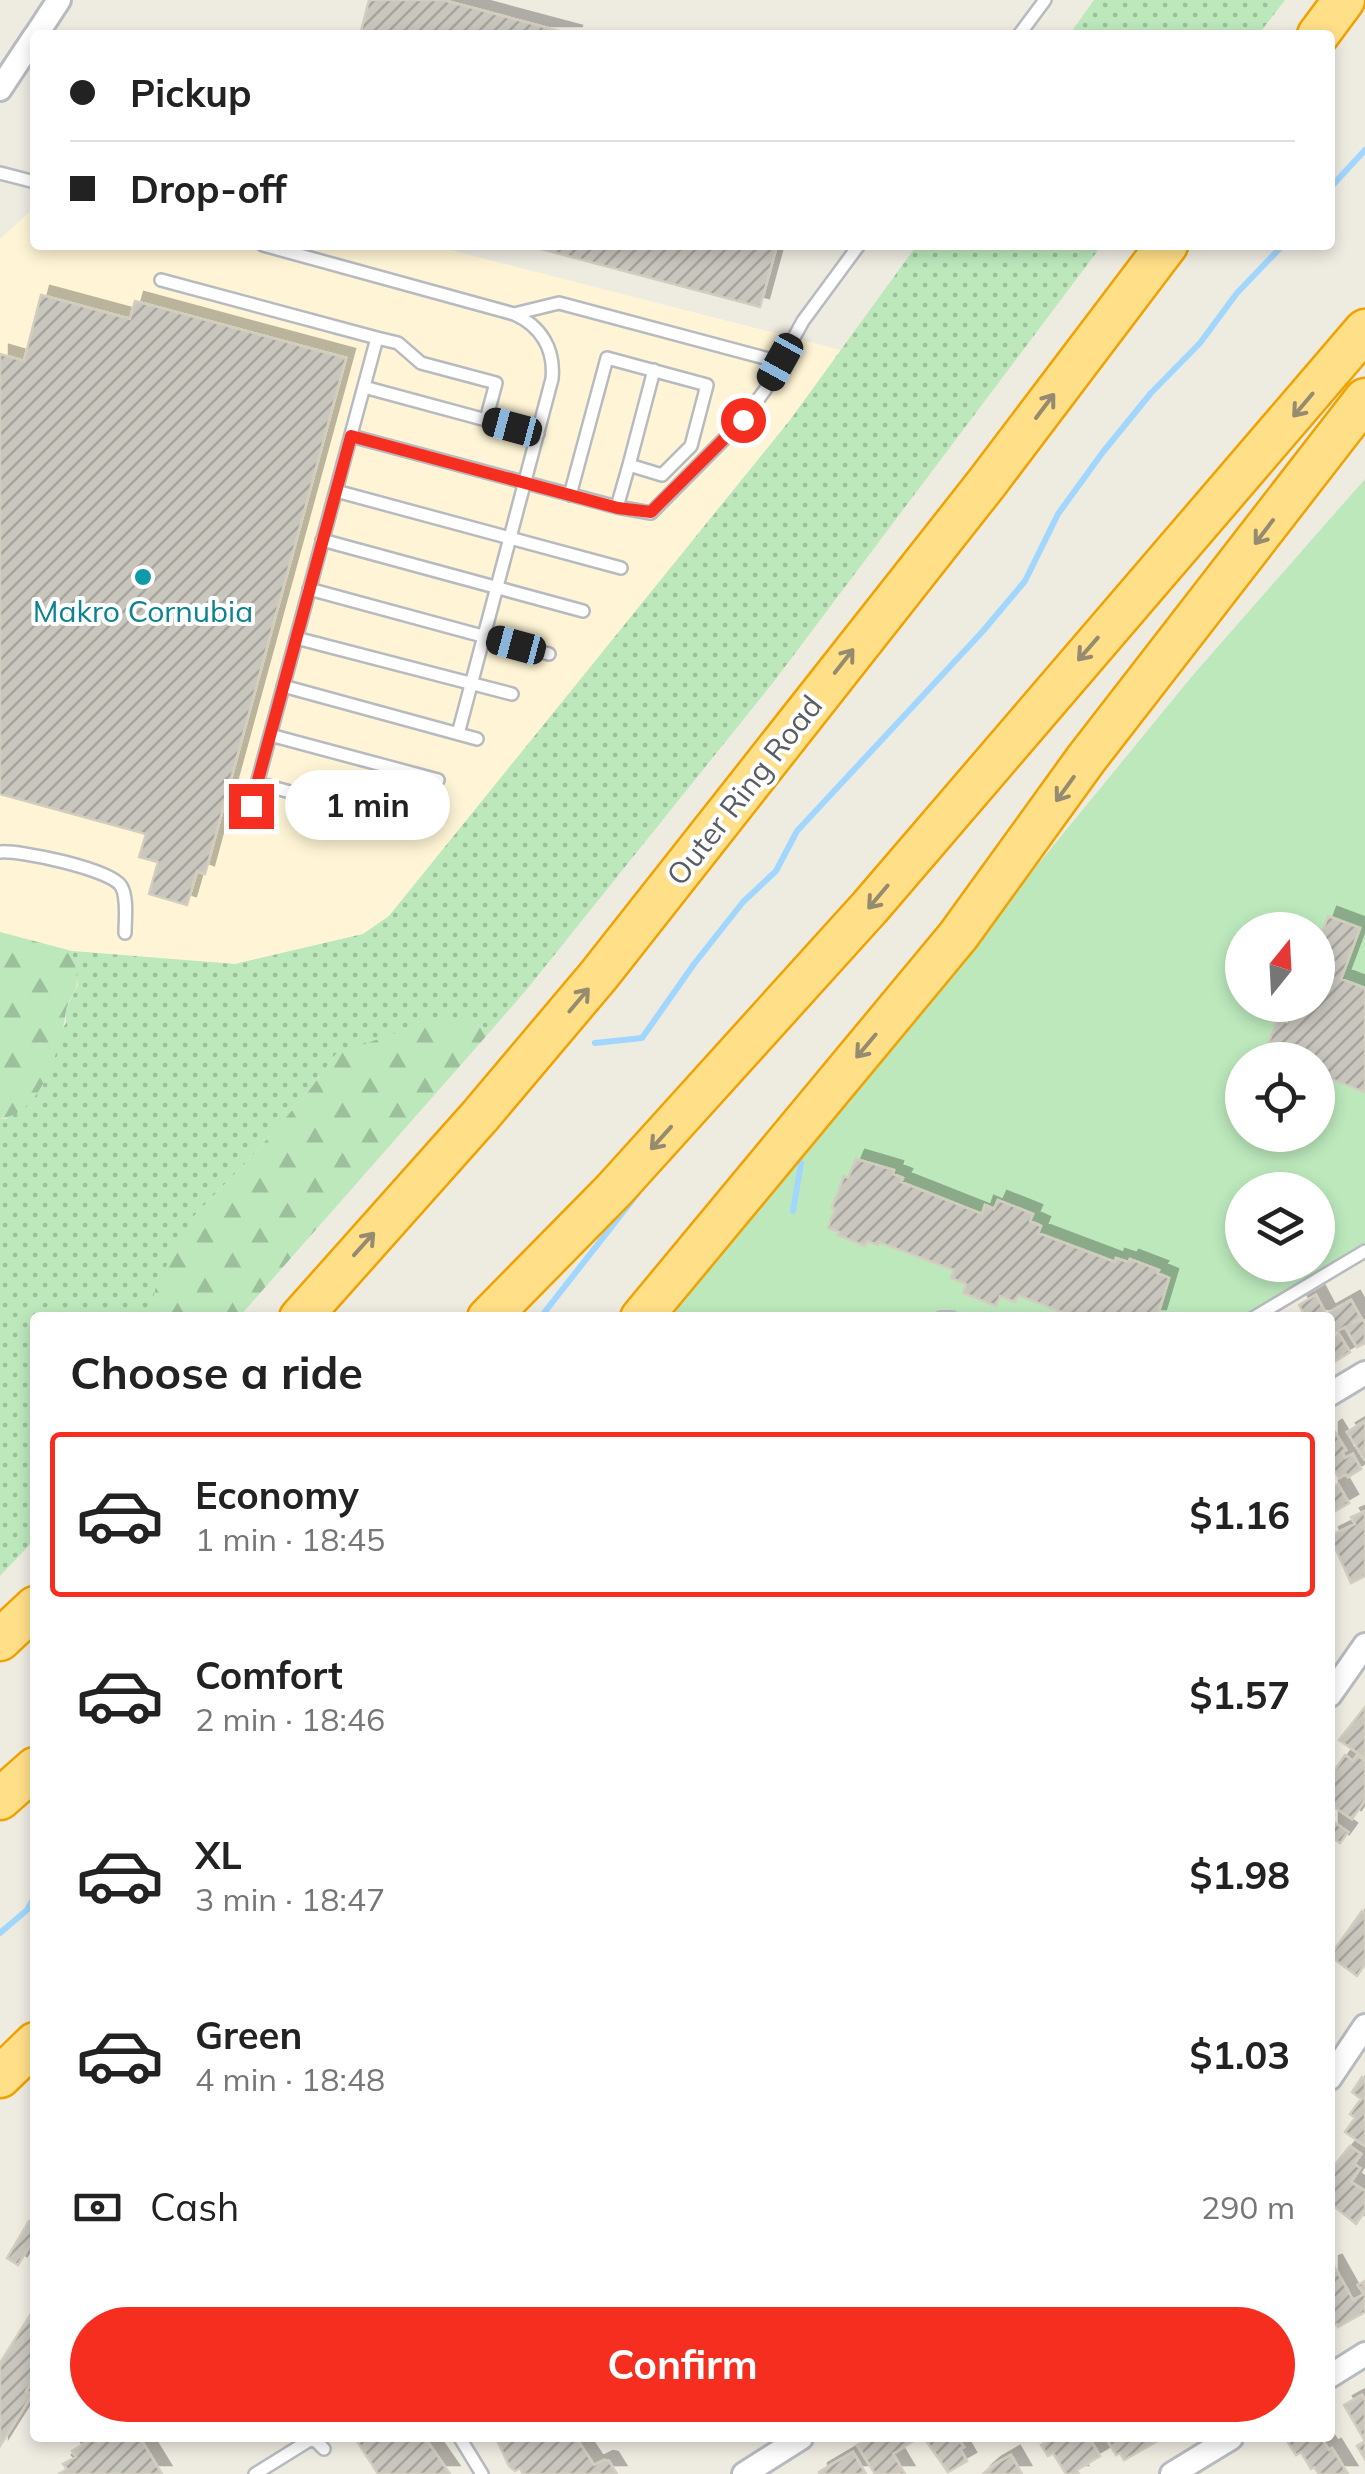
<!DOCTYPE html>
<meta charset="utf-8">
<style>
body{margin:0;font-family:Mulish,sans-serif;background:#f2f2f2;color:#222;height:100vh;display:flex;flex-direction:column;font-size:38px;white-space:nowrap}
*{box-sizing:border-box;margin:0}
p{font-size:32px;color:#767676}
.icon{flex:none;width:55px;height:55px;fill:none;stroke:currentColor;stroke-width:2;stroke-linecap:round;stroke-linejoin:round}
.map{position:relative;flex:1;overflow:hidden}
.details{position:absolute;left:30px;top:1312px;width:1305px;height:1130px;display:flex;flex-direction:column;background:#fff;border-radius:10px;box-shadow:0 5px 15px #0003}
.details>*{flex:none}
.top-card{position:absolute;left:30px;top:30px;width:1305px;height:220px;border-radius:10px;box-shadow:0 5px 15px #0003;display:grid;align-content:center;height:220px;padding:0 40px;background:#fff}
.needle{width:65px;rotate:18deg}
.buttons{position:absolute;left:1225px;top:912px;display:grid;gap:20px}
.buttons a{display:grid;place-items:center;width:110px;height:110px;border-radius:50%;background:#fff;box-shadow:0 5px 15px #0003;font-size:50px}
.end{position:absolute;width:45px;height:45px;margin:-22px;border:12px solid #f62e20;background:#fff;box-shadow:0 0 0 5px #fff}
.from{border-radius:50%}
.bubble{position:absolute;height:70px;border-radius:35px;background:#fff;box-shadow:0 5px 15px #0003;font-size:32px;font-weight:700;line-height:70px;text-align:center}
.car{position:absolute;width:30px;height:60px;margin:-30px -15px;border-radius:12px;box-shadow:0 0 8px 2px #0007;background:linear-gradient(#222 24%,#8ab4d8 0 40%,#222 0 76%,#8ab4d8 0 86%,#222 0)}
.top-card b{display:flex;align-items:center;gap:35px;height:95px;font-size:38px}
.top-card b+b{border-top:2px solid #e0e0e0}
.top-card i{width:25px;height:25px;background:#222}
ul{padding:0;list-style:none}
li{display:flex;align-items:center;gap:30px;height:165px;margin:0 20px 15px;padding:0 20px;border:5px solid transparent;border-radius:10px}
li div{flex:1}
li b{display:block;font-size:38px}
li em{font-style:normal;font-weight:700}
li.current{border-color:#f62e20}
li>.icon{width:90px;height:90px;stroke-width:1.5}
h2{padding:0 40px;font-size:45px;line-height:120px}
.pay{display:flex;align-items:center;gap:25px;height:110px;padding:0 40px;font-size:38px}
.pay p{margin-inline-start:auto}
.action{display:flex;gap:20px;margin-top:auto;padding:20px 40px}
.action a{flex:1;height:115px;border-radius:60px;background:#f62e20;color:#fff;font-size:40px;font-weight:700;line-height:115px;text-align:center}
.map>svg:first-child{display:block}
.commercial{fill:#fff5d6}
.green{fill:url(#green-dots)}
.forest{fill:url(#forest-firs)}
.pitch{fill:#bce8bc;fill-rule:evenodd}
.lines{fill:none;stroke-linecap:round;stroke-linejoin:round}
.stream{stroke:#a1d7ff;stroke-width:6}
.building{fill:url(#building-hatch);stroke:#d3cdbf;stroke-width:2.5;filter:url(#shadow)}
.service-casing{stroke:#b7babf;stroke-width:16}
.minor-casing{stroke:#b7babf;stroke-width:28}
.motorway-casing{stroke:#f0a200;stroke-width:45}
.service{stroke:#fff;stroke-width:11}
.minor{stroke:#fff;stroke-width:22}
.motorway{stroke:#ffdf88;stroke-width:40}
.oneway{stroke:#948b71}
.route{stroke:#f62e20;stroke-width:12}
.culture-dot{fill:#0f9aa8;stroke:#fff;stroke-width:4}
.labels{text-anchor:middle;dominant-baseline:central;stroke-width:8;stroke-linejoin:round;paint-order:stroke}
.culture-label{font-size:30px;fill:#0d838f;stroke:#fff}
.street-label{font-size:30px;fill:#5a5e64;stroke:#fff}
</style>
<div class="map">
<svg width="1365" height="2474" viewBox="0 0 1365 2474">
<defs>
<pattern id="green-dots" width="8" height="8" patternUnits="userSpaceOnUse" patternTransform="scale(2.5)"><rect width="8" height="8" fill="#bce8bc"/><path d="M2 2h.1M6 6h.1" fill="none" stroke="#9cbf9c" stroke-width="1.8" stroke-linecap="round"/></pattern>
<pattern id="forest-firs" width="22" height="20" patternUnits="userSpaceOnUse" patternTransform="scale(2.5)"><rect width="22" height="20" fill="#bce8bc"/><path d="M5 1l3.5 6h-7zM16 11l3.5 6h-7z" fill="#9cbf9c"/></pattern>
<pattern id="building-hatch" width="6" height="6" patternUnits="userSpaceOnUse" patternTransform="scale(2.5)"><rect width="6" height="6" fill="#c9c6be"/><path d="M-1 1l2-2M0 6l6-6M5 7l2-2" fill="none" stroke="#a6a49e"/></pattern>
<filter id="shadow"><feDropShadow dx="9" dy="-9" stdDeviation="0" flood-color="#0004"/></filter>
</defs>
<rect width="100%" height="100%" fill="#eeebe1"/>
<path class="commercial" d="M35 207V245H431L841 350 790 420 389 916 363 934 235 964 72 951 0 932V239Z"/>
<path class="green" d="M1094 0H1285L1258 35H1069Z
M917 245H1102L775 680 527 989 488 1034 472 1018 336 1054 308 1092 254 1154 192 1218 148 1317 35 1318V1539L0 1576V1118L6 1119 66 1023V1009L78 985 72 951 235 964 363 934 389 916 790 420Z"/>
<path class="forest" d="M0 932 72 951C74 961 77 972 77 982 77 992 67 1001 66 1011 61 1045 42 1116 0 1118Z
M472 1018 488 1034 239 1317H148L157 1283 192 1218 254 1154 308 1092 336 1054 424 1023Z"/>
<path class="pitch" d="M1365 479V1253L1255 1317 667 1318 1193 675ZM1242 930H1318V1005H1242ZM1242 1060H1318V1135H1242ZM1242 1190H1318V1265H1242Z"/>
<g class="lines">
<path class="stream" d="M1330 188 1365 150
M595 1043 642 1038 694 964 743 902 776 871 797 831 983 631 1025 581 1058 514 1103 452 1151 393 1200 343 1237 293 1283 245
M793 1211 801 1163
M540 1318 638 1193
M0 1933 27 1910 35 1896"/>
</g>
<path class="building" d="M369 0H443L574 35H360Z
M526 245H777L760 307Z
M41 295 130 319 135 301 346 358 205 874 197 871 187 905 149 894 158 862 139 857 146 834 0 794V354L24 361Z
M1328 916 1360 928 1341 979 1365 988V1092L1318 1074V1060H1262L1278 1018 1287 1022 1294 1005H1318V943Z
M856 1159 894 1170 893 1174 903 1178 901 1182 982 1214 985 1205 994 1209 998 1200 1033 1214 1030 1221 1041 1226 1038 1233 1115 1262 1116 1258 1128 1262 1130 1259 1159 1270 1157 1273 1169 1278 1157 1318H1077L1018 1295 1015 1302 1000 1296 996 1306 963 1293 966 1284 951 1278 954 1270 879 1242 878 1245 867 1241 865 1246 838 1235 839 1232 828 1228 835 1209 832 1208 844 1176 848 1178Z
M1316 1295 1326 1314 1351 1300 1361 1318 1352 1323 1363 1320 1365 1323V1343L1357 1347 1345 1327 1330 1335V1318H1306L1299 1305Z
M1339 1334 1350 1352 1334 1362 1330 1356V1339Z
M1365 1421V1458L1364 1459 1347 1432Z
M1333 1429 1346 1450 1342 1452 1345 1458 1353 1454 1361 1469 1348 1477 1346 1474 1339 1478 1330 1464V1431Z
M1338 1484 1349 1503 1332 1513 1330 1489Z
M1365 1511V1576L1351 1583 1330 1536 1355 1524 1351 1517Z
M1365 1707V1758L1339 1740Z
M1345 1755 1353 1761 1357 1755 1365 1761V1800L1352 1819 1330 1804V1784L1334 1778 1331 1776Z
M1330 1812 1334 1815 1331 1820 1348 1832 1340 1843 1330 1836Z
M1362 1911 1365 1913V1964L1357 1976 1330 1956Z
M1362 2077 1365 2080V2146L1345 2132 1355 2118 1350 2114 1361 2099 1352 2092Z
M1350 2146 1361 2154 1354 2164 1360 2168 1351 2182 1365 2191V2211L1356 2224 1330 2203V2171Z
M29 2221 35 2224V2237L18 2265 7 2258Z
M1333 2264 1353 2300 1364 2294 1358 2285 1365 2281V2312L1338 2327 1337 2324 1330 2328V2265Z
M35 2307V2376L26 2391 32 2395 0 2446V2363Z
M1362 2395 1365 2400V2459L1357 2446 1365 2441 1344 2405Z
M94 2438 99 2443 108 2438H140L162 2474H59L67 2469 63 2464 76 2457 72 2451Z
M355 2438H425L450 2474H378Z
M496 2438H576L594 2465 604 2460 609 2461 617 2474H523L520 2468 515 2471 509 2466Z
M870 2438H918L893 2454 905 2474H875L857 2445Z
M924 2438H958L964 2447 960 2449 967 2461 948 2472Z
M1044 2438H1096L1091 2441 1100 2456 1077 2470 1079 2474H1066L1053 2453 1048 2456 1041 2445 1046 2442Z
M1111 2438H1163L1124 2460 1120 2453 1116 2455 1108 2441Z
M1292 2438H1321L1329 2450 1332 2448 1348 2474H1319L1314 2467 1311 2469 1301 2452 1296 2455 1287 2441Z
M853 2452 866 2474H819V2472Z
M1011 2455 1022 2474H983L992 2466Z"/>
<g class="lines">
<defs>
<path id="service" d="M1019 35 1045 0
M0 173 35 182
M263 245 514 314C541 326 555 349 552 379L458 734
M161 280 377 338 251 806
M514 314 559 303 780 362
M377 338 398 343 421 363 496 383 486 420
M364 387 538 434
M351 436 617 507 651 513 743 420 765 390 803 321 859 245
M629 465 654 370
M336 491 621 568
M570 495 607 358 707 385 691 446 662 475 629 465 617 507
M322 540 583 611
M309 589 549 654
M296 638 512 694
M283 686 477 739
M270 735 438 780
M257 783 401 822
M0 852C20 850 110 869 121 886 128 897 125 920 125 933
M941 1318H952
M1253 1318 1365 1251
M460 2438 482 2474
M255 2474 313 2438 324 2449"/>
<path id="minor" d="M36 35 59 0
M0 89 35 36
M1330 1394 1365 1373
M1330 1695 1365 1645
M1330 2078 1365 2026
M1330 2376 1365 2354
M744 2474 801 2438
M1172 2474 1231 2438"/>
<path id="motorway" d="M1318 35 1344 0
M300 1318 480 1116 599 975 986 484 1167 245
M488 1318 614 1190 870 907 1365 330
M641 1318 958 936 1086 759 1365 399
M0 1640 35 1607
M0 1799 35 1768
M0 2077 35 2043"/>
</defs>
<use href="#service" class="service-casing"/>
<use href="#minor" class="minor-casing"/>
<use href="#motorway" class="motorway-casing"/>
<use href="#service" class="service"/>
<use href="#minor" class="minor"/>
<use href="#motorway" class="motorway"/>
</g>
<defs><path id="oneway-shaft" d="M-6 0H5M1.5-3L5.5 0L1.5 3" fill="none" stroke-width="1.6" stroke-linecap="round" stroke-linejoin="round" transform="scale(2.5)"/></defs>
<g class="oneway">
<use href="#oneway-shaft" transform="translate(1303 405) rotate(130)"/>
<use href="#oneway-shaft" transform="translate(1045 406) rotate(-53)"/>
<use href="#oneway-shaft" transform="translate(1264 532) rotate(127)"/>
<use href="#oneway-shaft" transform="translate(1088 649) rotate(131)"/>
<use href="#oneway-shaft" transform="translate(844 661) rotate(-52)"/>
<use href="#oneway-shaft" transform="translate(1065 789) rotate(126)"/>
<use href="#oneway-shaft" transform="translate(878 897) rotate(130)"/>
<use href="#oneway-shaft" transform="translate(579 1000) rotate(-50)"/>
<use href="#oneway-shaft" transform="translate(866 1046) rotate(130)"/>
<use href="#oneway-shaft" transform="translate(661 1138) rotate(132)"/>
<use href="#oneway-shaft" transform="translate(364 1244) rotate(-48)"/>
</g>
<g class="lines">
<path class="route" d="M251 806 351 436 618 508 651 512 743 420"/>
</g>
<circle class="culture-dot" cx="143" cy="577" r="10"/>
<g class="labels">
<g class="culture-label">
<text x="143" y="611">Makro Cornubia</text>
</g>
<g class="street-label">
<text transform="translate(744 790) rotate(-52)">Outer Ring Road</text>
</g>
</g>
</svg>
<div class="buttons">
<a><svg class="needle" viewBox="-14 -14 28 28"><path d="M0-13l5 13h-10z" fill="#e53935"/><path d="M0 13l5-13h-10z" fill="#767676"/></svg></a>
<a><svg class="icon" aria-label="locate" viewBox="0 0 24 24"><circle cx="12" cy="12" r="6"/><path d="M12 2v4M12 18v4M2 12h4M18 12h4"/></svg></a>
<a><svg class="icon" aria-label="layers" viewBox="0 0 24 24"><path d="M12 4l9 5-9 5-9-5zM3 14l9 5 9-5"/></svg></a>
</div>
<i class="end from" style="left:743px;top:420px"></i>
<i class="end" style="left:251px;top:806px"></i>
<div class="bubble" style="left:285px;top:770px;width:165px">1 min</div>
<i class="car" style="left:780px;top:362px;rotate:209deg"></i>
<i class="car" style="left:512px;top:427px;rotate:285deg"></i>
<i class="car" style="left:516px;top:645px;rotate:285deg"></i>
<div class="top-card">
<b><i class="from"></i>Pickup</b>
<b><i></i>Drop-off</b>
</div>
<section class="details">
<h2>Choose a ride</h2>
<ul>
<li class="current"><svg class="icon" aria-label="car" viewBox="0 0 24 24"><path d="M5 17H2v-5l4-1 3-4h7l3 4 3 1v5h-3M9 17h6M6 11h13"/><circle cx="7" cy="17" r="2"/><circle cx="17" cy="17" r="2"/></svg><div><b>Economy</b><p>1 min · 18:45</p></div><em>$1.16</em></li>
<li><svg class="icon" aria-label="car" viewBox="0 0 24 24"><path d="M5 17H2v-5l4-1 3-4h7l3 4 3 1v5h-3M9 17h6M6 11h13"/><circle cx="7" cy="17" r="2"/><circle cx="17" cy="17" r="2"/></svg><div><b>Comfort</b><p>2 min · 18:46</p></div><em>$1.57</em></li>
<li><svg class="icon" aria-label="car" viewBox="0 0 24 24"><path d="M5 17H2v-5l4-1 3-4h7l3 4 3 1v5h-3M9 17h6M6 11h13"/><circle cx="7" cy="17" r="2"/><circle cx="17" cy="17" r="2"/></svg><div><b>XL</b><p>3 min · 18:47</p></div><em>$1.98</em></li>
<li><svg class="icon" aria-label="car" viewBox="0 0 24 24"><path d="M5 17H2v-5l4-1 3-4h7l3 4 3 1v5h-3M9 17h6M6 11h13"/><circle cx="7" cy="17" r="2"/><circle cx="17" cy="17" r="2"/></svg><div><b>Green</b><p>4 min · 18:48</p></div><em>$1.03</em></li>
</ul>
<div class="pay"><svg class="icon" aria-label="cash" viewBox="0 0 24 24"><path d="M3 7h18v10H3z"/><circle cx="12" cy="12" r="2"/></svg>Cash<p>290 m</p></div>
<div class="action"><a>Confirm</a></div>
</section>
</div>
